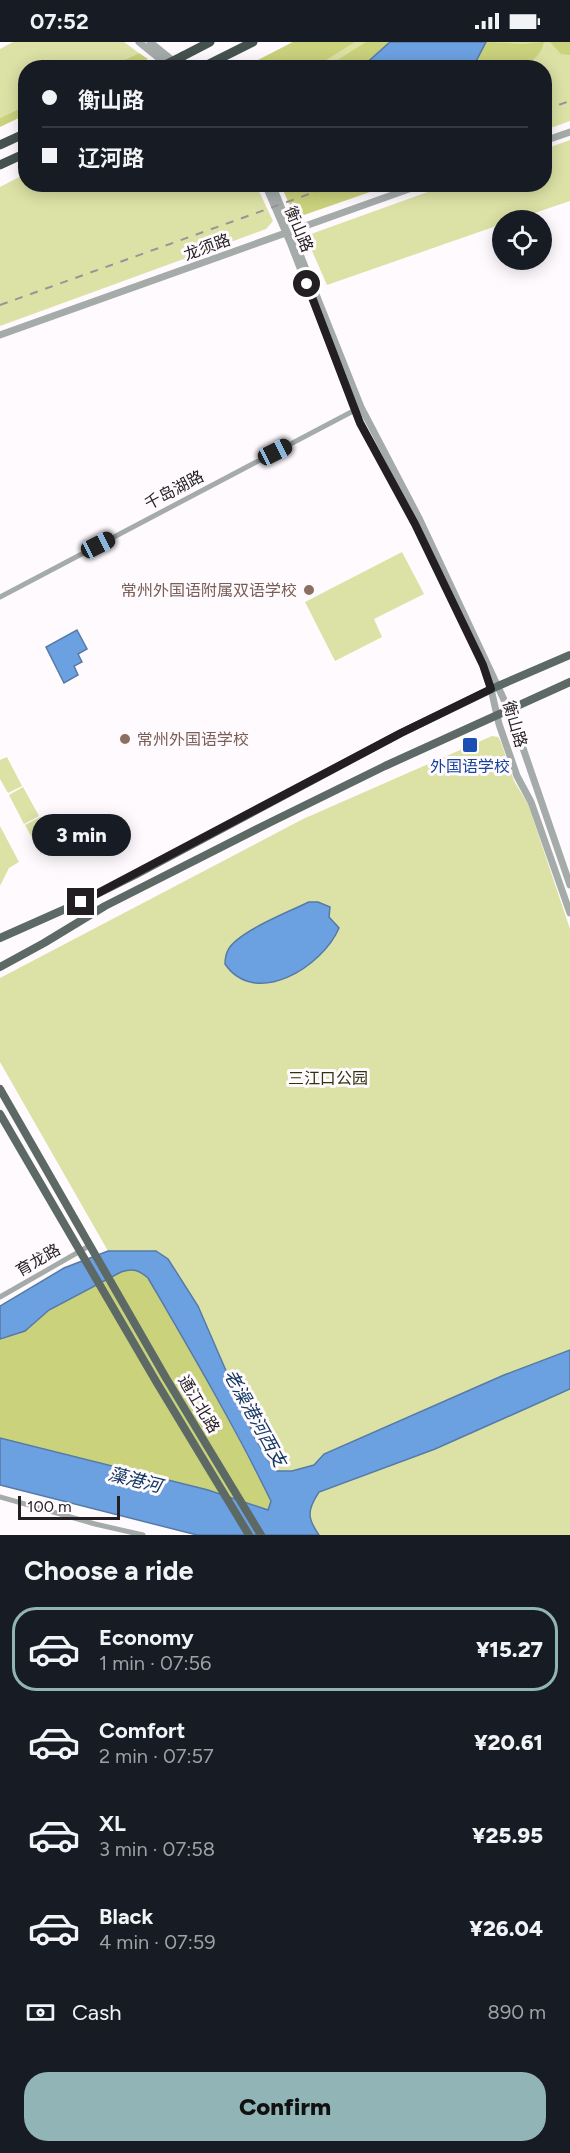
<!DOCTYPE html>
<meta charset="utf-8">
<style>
body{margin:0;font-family:Figtree,"Noto Sans SC",sans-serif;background:#20242c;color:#f1f3f6;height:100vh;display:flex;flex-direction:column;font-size:22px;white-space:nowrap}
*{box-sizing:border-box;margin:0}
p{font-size:20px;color:#9ea1a6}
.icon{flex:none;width:33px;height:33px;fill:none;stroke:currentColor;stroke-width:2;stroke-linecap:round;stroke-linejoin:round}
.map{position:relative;height:1493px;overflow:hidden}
.sheet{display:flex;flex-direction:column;background:#171b24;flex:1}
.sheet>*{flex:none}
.hud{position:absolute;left:18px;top:18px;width:534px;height:132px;border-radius:24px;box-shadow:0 3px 15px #0003;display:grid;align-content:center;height:132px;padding:0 24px;background:#171b24}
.buttons{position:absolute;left:492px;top:168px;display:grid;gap:12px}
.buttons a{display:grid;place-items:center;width:60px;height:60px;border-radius:50%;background:#171b24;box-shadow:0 3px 15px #0003;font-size:30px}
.scale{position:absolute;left:18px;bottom:15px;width:102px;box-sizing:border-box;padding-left:6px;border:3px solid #221e21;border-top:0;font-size:16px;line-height:21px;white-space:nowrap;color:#221e21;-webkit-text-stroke:4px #fefafe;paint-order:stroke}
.end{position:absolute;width:27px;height:27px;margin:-14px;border:8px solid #221e21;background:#fff;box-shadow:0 0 0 3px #fff}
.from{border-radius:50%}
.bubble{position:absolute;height:42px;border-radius:21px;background:#171b24;box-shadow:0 3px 15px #0003;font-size:20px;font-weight:800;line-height:42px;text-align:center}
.car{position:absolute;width:18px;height:36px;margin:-18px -9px;border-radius:8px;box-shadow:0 0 4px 2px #0007;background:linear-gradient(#222 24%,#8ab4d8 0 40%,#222 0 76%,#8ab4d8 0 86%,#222 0)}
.hud b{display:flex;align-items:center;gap:21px;height:57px;font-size:22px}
.hud b+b{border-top:2px solid #363941}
.hud i{width:15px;height:15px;background:#f1f3f6}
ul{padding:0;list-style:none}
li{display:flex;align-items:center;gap:18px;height:84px;margin:0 12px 9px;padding:0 12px;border:3px solid transparent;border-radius:24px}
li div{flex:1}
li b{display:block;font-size:22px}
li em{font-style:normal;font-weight:800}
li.active{border-color:#91b4b7}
li>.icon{width:54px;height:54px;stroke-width:1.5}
h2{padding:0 24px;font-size:27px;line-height:72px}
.pay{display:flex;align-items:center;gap:15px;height:66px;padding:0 24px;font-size:22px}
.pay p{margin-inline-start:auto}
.action{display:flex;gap:12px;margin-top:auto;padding:12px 24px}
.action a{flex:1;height:69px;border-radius:24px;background:#91b4b7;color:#111;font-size:24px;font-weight:800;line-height:69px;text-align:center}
.status{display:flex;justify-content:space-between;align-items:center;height:42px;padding:0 30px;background:#171b24;direction:ltr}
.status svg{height:16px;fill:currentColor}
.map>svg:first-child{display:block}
.green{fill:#dce2a5}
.forest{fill:#cad27c}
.water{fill:#6ca1e1;stroke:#567aa7;stroke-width:1.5}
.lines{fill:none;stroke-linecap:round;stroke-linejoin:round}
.minor{stroke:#a4aba9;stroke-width:5}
.tertiary{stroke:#a4aba9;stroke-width:7}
.primary{stroke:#5d6965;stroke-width:8}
.motorway{stroke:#45524d;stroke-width:9}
.rail{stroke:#989498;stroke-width:2;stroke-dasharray:8 8;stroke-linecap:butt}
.motorway-bridge{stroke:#45524d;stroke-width:9}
.route{stroke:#221e21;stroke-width:8}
.education-dot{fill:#8d6e63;stroke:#fefafe;stroke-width:2}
.transit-dot{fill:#1a4fb4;stroke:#fefafe;stroke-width:2}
.labels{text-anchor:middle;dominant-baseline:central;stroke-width:6;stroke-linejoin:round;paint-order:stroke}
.street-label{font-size:16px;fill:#221e21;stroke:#fefafe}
.education-label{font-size:16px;fill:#785e54;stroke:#fefafe;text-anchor:end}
.transit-label{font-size:16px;fill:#164399;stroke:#fefafe}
.park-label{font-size:16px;fill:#30320d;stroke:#fefafe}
.water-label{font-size:18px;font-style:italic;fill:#133861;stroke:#fefafe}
</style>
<div class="status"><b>07:52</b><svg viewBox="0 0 49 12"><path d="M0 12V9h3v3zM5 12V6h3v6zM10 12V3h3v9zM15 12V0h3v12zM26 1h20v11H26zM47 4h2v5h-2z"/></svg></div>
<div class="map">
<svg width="570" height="1493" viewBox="0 0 570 1493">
<rect width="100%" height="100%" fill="#fefafe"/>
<path class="green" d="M13 0H124L139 11 109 25 26 26 25 64 0 76V7Z
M293 0H570V79L545 88 544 26H244Z
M570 98V159L514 178H502V182L327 243 309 202 311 192 447 143 544 142 545 107Z
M25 132 26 142 256 143 273 179 266 187 0 284V145Z
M402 510 424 552 374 577 382 595 335 619 305 560Z
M492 694 498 695 501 700 514 739 528 762 570 887V1308L504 1333 324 1412 314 1423 292 1429H277L270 1421 256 1398 198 1264 156 1209H108L0 1020V936L303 777Z
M7 715 22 744 8 751 0 737V718Z
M23 745 39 774 24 782 9 753Z
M40 775 55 804 41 812 25 783Z
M0 784 19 820 9 826 0 844Z
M570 1347V1493H319C307 1476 307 1468 319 1450L435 1407Z"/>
<path class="forest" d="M293 0H355L315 25H244Z
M366 0H390L362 25 325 26Z
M486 0 523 2 544 0C537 32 497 25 473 26Z
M550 0H570V13L561 12Z
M139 11 148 17 130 25H109Z
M25 64V73L0 85V76Z
M281 143H390L304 173 292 169Z
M130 1227 140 1229 148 1236 205 1333 271 1459 268 1468 208 1448 0 1396V1297L25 1289 49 1268 121 1230Z"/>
<path class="water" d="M390 0H486L473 25H449L440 21 426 22 423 25H362Z
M77 588 87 607 78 612 82 620 74 624 78 633 64 641 46 605Z
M309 860H318L330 865 329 875 339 886C323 924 256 967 225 922 225 918 226 912 228 908 237 890 290 869 309 860Z
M108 1209H156L168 1217 198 1264 256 1398 270 1421 277 1429H292L314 1423 324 1412 504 1333 570 1308V1347L435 1407 319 1450C307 1468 307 1476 319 1493H197L0 1443V1396L208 1448 268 1468 271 1459C234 1383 191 1310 148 1236 139 1228 133 1226 121 1230L49 1268 25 1289 0 1297V1264L64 1226Z"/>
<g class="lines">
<path class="minor" d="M0 555 357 367
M0 1255 89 1204
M0 1455 95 1482 143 1493"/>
<path class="tertiary" d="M139 0 171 26
M150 0 182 26
M544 99 570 90
M265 142 290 200 360 381 415 482 483 623 491 647 499 682 517 734 531 760 570 871
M272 142 361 365 419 476 513 677 570 843
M0 293 423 142"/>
<path class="primary" d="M0 896 81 860 135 833 401 691 498 644 570 613
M0 925 44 901 105 864 271 780 385 724 570 640
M0 1047 166 1336 261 1493
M0 1072 157 1341 249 1493"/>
<path class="motorway" d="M183 14 210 0
M201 26 253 0
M0 103 26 91
M0 123 26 111"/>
<path class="rail" d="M544 68 570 59
M0 263 337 142"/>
<path class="motorway-bridge" d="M159 26 183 14"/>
</g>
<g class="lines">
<path class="route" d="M81 860 401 691 491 647 483 623 415 482 360 381 307 242"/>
</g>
<g class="education-dot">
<circle cx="309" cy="548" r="6"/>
<circle cx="125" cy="697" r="6"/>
</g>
<rect class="transit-dot" x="462" y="695" width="16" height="16" rx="3"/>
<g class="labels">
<g class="street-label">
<text transform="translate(299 187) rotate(67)">衡山路</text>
<text transform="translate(207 205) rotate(-20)">龙须路</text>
<text transform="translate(174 448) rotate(-28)">千岛湖路</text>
<text transform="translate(515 682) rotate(74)">衡山路</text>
<text transform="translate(38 1218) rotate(-30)">育龙路</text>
<text transform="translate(199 1362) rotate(59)">通江北路</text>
</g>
<g class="education-label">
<text x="297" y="548">常州外国语附属双语学校</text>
<text x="137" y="697" text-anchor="start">常州外国语学校</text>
</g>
<g class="transit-label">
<text x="470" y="724">外国语学校</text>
</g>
<g class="park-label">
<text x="328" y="1036">三江口公园</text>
</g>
<g class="water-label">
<text transform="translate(255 1376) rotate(61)">老澡港河西支</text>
<text transform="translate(135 1438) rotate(14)">藻港河</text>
</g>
</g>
</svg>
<div class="buttons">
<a><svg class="icon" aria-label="locate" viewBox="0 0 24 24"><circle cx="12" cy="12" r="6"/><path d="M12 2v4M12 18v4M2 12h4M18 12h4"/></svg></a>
</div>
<div class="scale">100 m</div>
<i class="end from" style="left:307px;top:242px"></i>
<i class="end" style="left:81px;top:860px"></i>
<div class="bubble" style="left:32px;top:772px;width:99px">3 min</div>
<i class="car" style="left:275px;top:410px;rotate:63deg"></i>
<i class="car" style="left:98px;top:503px;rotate:63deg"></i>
<div class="hud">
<b><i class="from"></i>衡山路</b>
<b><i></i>辽河路</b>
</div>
</div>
<section class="sheet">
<h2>Choose a ride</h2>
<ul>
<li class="active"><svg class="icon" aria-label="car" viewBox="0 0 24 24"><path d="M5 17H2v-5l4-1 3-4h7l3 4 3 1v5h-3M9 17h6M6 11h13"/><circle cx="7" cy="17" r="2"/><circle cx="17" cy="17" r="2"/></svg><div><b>Economy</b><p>1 min · 07:56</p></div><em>¥15.27</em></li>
<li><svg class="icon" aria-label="car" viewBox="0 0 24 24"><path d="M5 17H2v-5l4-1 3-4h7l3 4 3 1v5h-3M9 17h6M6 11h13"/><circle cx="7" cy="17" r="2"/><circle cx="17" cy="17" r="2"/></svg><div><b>Comfort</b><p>2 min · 07:57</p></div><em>¥20.61</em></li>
<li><svg class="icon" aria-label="car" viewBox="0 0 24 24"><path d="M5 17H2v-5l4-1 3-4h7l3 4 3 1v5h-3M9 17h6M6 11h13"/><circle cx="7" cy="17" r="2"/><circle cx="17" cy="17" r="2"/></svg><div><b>XL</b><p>3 min · 07:58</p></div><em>¥25.95</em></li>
<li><svg class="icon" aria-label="car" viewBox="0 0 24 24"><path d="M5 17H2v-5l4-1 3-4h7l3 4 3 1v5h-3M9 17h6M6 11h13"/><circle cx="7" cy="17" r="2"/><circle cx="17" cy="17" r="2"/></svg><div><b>Black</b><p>4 min · 07:59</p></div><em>¥26.04</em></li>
</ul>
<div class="pay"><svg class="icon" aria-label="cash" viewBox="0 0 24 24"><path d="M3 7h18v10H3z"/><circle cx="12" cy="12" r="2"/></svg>Cash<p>890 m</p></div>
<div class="action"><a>Confirm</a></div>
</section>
